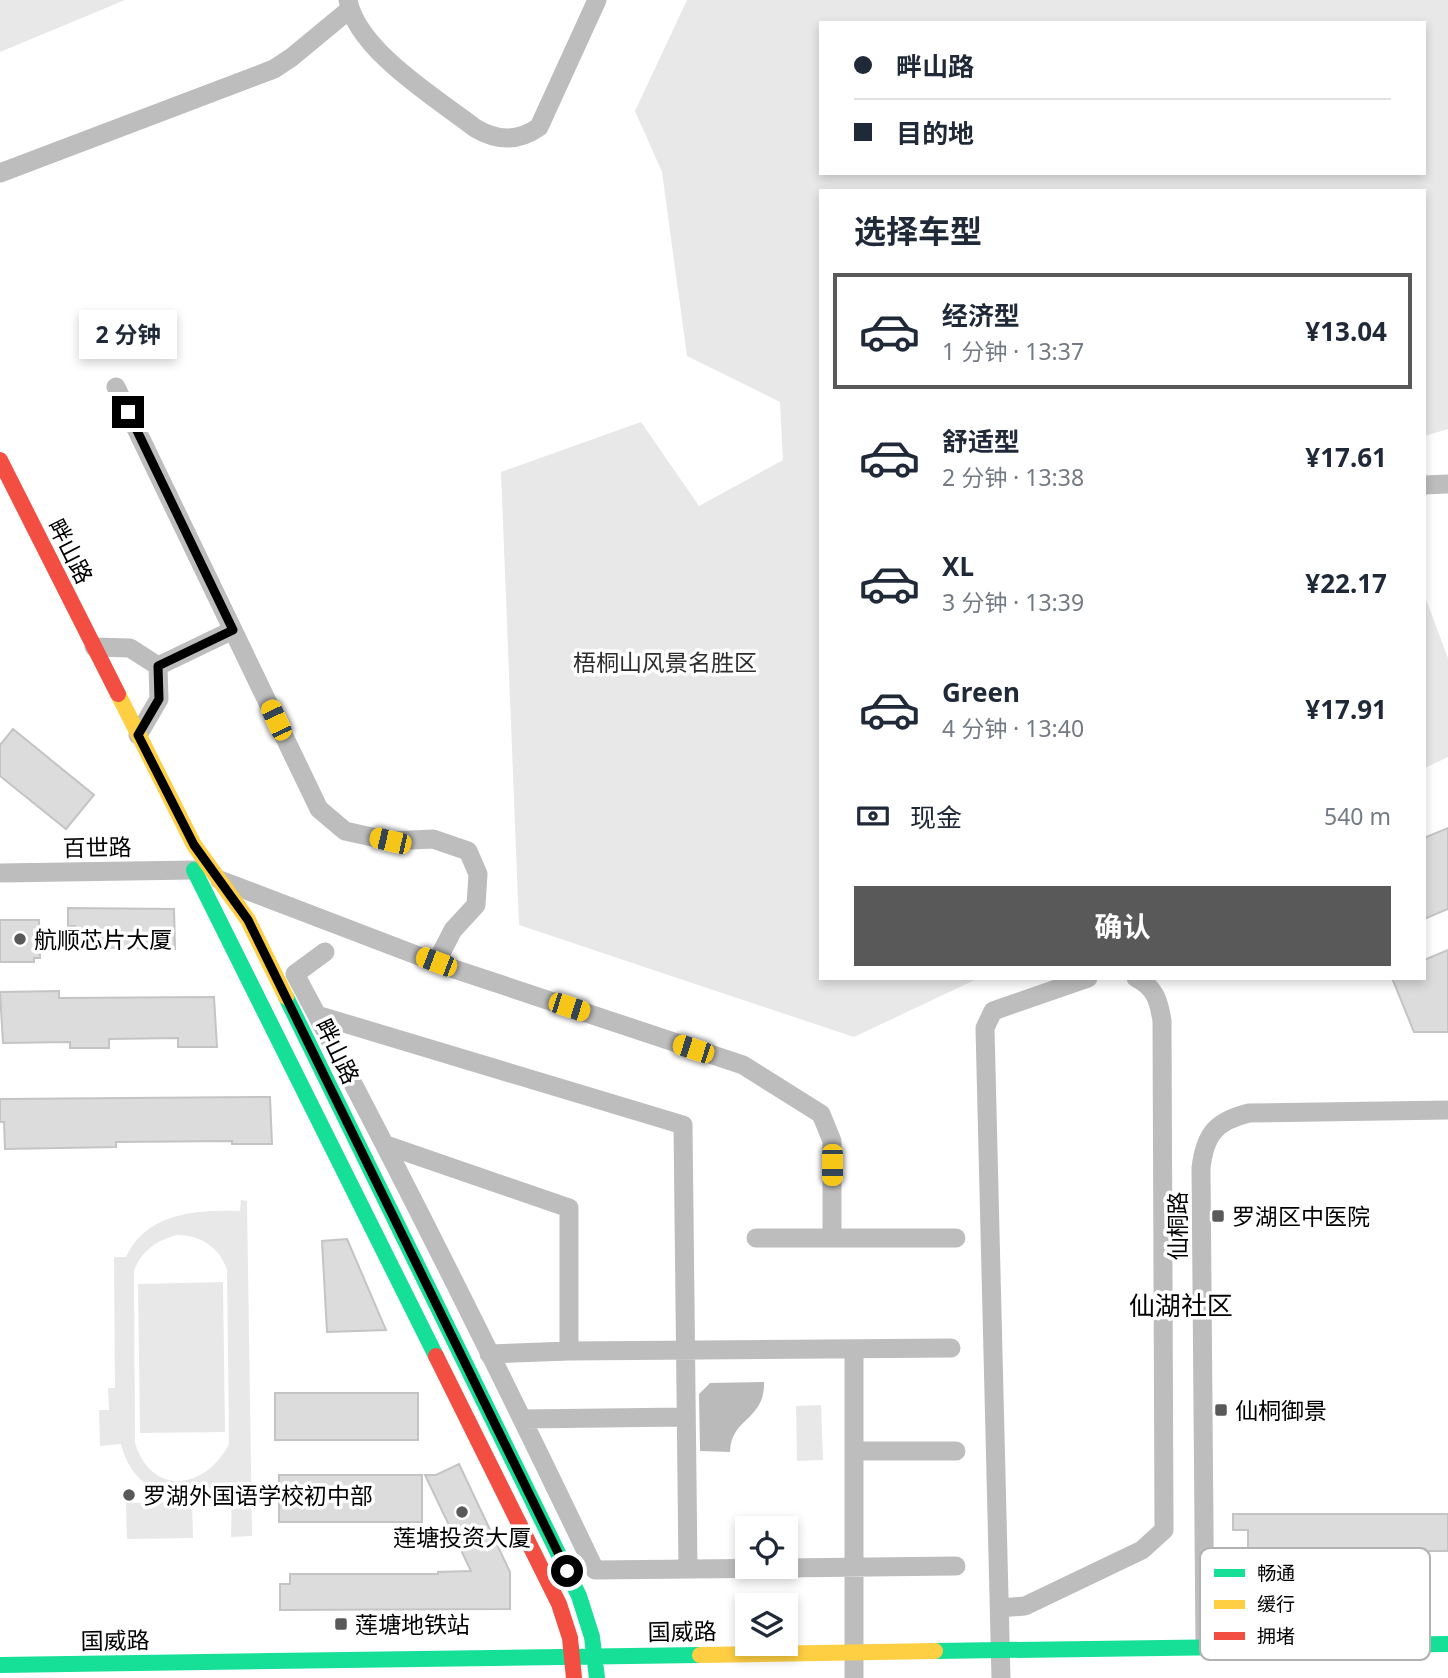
<!DOCTYPE html>
<html lang="zh">
<meta charset="utf-8">
<style>
body{margin:0;font-family:"Noto Sans","Noto Sans SC",sans-serif;background:#f2f2f3;color:#1f2937;height:100vh;display:flex;flex-direction:column;font-size:26px;white-space:nowrap}
*{box-sizing:border-box;margin:0}
p{font-size:23px;color:#747a83}
.icon{flex:none;width:38px;height:38px;fill:none;stroke:currentColor;stroke-width:2;stroke-linecap:round;stroke-linejoin:round}
.map{position:relative;flex:1;overflow:hidden}
.panel{position:absolute;left:819px;top:189px;width:607px;height:791px;display:flex;flex-direction:column;background:#fff;border-radius:0px;box-shadow:0 4px 10px #0003}
.panel>*{flex:none}
.top-card{position:absolute;left:819px;top:21px;width:607px;height:154px;border-radius:0px;box-shadow:0 4px 10px #0003;display:grid;align-content:center;height:154px;padding:0 35px;background:#fff}
.tools{position:absolute;left:735px;top:1516px;display:grid;gap:14px}
.tools a{display:grid;place-items:center;width:63px;height:63px;border-radius:0px;background:#fff;box-shadow:0 4px 10px #0003;font-size:35px}
.end{position:absolute;width:32px;height:32px;margin:-16px;border:9px solid #000;background:#fff;box-shadow:0 0 0 4px #fff}
.from{border-radius:50%}
.bubble{position:absolute;height:49px;border-radius:0px;background:#fff;box-shadow:0 4px 10px #0003;font-size:23px;font-weight:700;line-height:49px;text-align:center}
.car{position:absolute;width:21px;height:42px;margin:-21px -10px;border-radius:9px;box-shadow:0 0 5px 2px #0007;background:linear-gradient(#f5c518 24%,#345 0 40%,#f5c518 0 76%,#345 0 86%,#f5c518 0)}
.top-card b{display:flex;align-items:center;gap:24px;height:66px;font-size:26px}
.top-card b+b{border-top:2px solid #e0e1e3}
.top-card i{width:18px;height:18px;background:#1f2937}
ul{padding:0;list-style:none}
li{display:flex;align-items:center;gap:21px;height:116px;margin:0 14px 10px;padding:0 21px;border:4px solid transparent;border-radius:0px}
li div{flex:1}
li b{display:block;font-size:26px}
li em{font-style:normal;font-weight:700}
li.current{border-color:#595959}
li>.icon{width:63px;height:63px;stroke-width:1.5}
h2{padding:0 35px;font-size:32px;line-height:84px}
.pay{display:flex;align-items:center;gap:18px;height:77px;padding:0 35px;font-size:26px}
.pay p{margin-inline-start:auto}
.cta{display:flex;gap:14px;margin-top:auto;padding:14px 35px}
.cta a{flex:1;height:80px;border-radius:0px;background:#595959;color:#fff;font-size:28px;font-weight:700;line-height:80px;text-align:center}
.map>svg:first-child{display:block}
.green{fill:#e8e8e8;fill-rule:evenodd}
.water{fill:#bababa}
.building{fill:#dcdcdc;stroke:#c4c4c4;stroke-width:2}
.lines{fill:none;stroke-linecap:round;stroke-linejoin:round}
.street{stroke:#bdbdbd;stroke-width:19}
.fast{stroke:#16e098;stroke-width:16}
.slow{stroke:#ffcf43;stroke-width:16}
.jam{stroke:#f24e42;stroke-width:16}
.route{stroke:#000;stroke-width:9}
.poi-dot{fill:#595959;stroke:#fff;stroke-width:2.5}
.labels{text-anchor:middle;dominant-baseline:central;stroke-width:7;stroke-linejoin:round;paint-order:stroke}
.street-label{font-size:23px;fill:#000;stroke:#fff}
.park-label{font-size:23px;fill:#2d2d2d;stroke:#fff}
.poi-label{font-size:23px;fill:#000;stroke:#fff;text-anchor:start}
.quarter-label{font-size:26px;fill:#000;stroke:#fff}
.key{fill:#fff;stroke:#b2b2b2;stroke-width:2}
.key-label{font-size:19px;fill:#000}
</style>
<div class="map">
<svg width="1448" height="1678" viewBox="0 0 1448 1678">
<rect width="100%" height="100%" fill="#fff"/>
<path class="green" d="M0 0H125L0 52Z
M687 0H1448V429L1425 436 1424 191H821V978H979L854 1037 519 925 501 472 641 422 699 506 783 460 780 402 687 356 662 172 635 111ZM821 23H1424V173H821Z
M1425 597 1448 658V757L1425 768Z
M241 1200 247 1201 252 1536 231 1537 232 1487C213 1488 165 1493 148 1485 134 1477 124 1458 121 1444L100 1446 99 1410H109L108 1388H115L114 1257H126C147 1212 197 1210 240 1211ZM177 1235C200 1235 220 1247 227 1270L229 1444C205 1490 152 1497 135 1443L134 1271C141 1251 157 1240 177 1235Z
M223 1282 225 1432 140 1433 138 1284Z
M821 1405 823 1460 797 1461 796 1406Z
M192 1502 193 1538 127 1539 126 1503Z"/>
<path class="water" d="M764 1382C765 1421 731 1417 730 1452L700 1451 699 1394 710 1383Z"/>
<path class="building" d="M13 729 94 795 66 829 0 776V745Z
M1448 828V909L1424 919V838Z
M68 908 174 909 175 949 75 947V926H68Z
M0 920H39L40 958H34V962H0Z
M1448 950V1032H1414L1392 978H1424V960Z
M59 991V998L214 997 217 1047H178V1038L109 1039V1048H70V1042L3 1043 0 992Z
M270 1097 272 1144H232V1141L116 1142V1147L5 1149 4 1122H0V1099Z
M347 1239 386 1330 327 1332 322 1241Z
M275 1393H418V1440H275Z
M459 1464 510 1572V1609L280 1610V1584H290V1574H438V1572L471 1571 425 1475H436Z
M279 1475H422V1522H279Z
M1233 1514H1448V1551H1399V1569L1297 1568V1548H1248V1530H1233Z"/>
<g class="lines">
<path class="street" d="M348 0C357 50 436 98 475 128 497 141 518 142 539 127L597 0
M0 173 274 69 292 57 350 9
M116 387 319 809 345 831 390 841 433 839 468 851 478 874 476 905 453 930 436 963
M1424 485 1448 484
M94 647 130 648 158 666 159 699 138 735
M158 666 233 630
M0 873 194 870
M220 880 445 966 743 1065 821 1114 832 1141V1237
M325 952 295 974C400 1170 499 1369 595 1570L956 1566
M317 1015 683 1125 688 1569
M386 1145 569 1208V1351
M756 1238H956
M854 1349V1678
M489 1354 569 1351 951 1348
M523 1419 685 1417
M854 1451H956
M1000 1608 1025 1606 1142 1550 1164 1530 1162 1021C1159 1001 1155 987 1136 978
M1205 1647 1201 1168C1205 1134 1216 1121 1249 1113L1448 1110
M1001 1678 985 1028 993 1011 1088 978"/>
<path class="fast" d="M194 870 436 1356
M286 997 579 1596 592 1637 597 1678
M935 1651 1448 1644
M0 1665 700 1655"/>
<path class="slow" d="M118 694 194 845 248 920 286 997
M700 1655 935 1651"/>
<path class="jam" d="M0 460 118 694
M436 1356 559 1604 570 1638 574 1678"/>
</g>
<g class="lines">
<path class="route" d="M128 412 233 630 158 666 159 699 138 735 194 845 248 920 567 1571"/>
</g>
<g class="poi-dot">
<circle cx="20" cy="939" r="7"/>
<rect x="1211" y="1209" width="14" height="14" rx="3.5"/>
<rect x="1214" y="1403" width="14" height="14" rx="3.5"/>
<circle cx="129" cy="1495" r="7"/>
<circle cx="462" cy="1512" r="7"/>
<rect x="334" y="1617" width="14" height="14" rx="3.5"/>
</g>
<g class="labels">
<g class="street-label">
<text transform="translate(71 551) rotate(63)">畔山路</text>
<text transform="translate(97 847) rotate(-1)">百世路</text>
<text transform="translate(338 1051) rotate(64)">畔山路</text>
<text transform="translate(1177 1226) rotate(-90)">仙桐路</text>
<text transform="translate(682 1631) rotate(-1)">国威路</text>
<text transform="translate(115 1640) rotate(-1)">国威路</text>
</g>
<g class="park-label">
<text x="665" y="662">梧桐山风景名胜区</text>
</g>
<g class="poi-label">
<text x="34" y="939">航顺芯片大厦</text>
<text x="1232" y="1216">罗湖区中医院</text>
<text x="1235" y="1410">仙桐御景</text>
<text x="143" y="1495">罗湖外国语学校初中部</text>
<text x="462" y="1537" text-anchor="middle">莲塘投资大厦</text>
<text x="355" y="1624">莲塘地铁站</text>
</g>
<g class="quarter-label">
<text x="1181" y="1305">仙湖社区</text>
</g>
</g>
<rect x="1200" y="1548" width="230" height="112" rx="10" class="key"/>
<rect x="1214" y="1569" width="31" height="8" fill="#16e098"/>
<rect x="1214" y="1600" width="31" height="9" fill="#ffcf43"/>
<rect x="1214" y="1632" width="31" height="8" fill="#f24e42"/>
<g class="key-label">
<text x="1257" y="1580">畅通</text>
<text x="1257" y="1611">缓行</text>
<text x="1257" y="1643">拥堵</text>
</g>
</svg>
<div class="tools">
<a><svg class="icon" aria-label="locate" viewBox="0 0 24 24"><circle cx="12" cy="12" r="6"/><path d="M12 2v4M12 18v4M2 12h4M18 12h4"/></svg></a>
<a><svg class="icon" aria-label="layers" viewBox="0 0 24 24"><path d="M12 4l9 5-9 5-9-5zM3 14l9 5 9-5"/></svg></a>
</div>
<i class="end from" style="left:567px;top:1571px"></i>
<i class="end" style="left:128px;top:412px"></i>
<div class="bubble" style="left:79px;top:310px;width:98px">2 分钟</div>
<i class="car" style="left:276px;top:720px;rotate:335deg"></i>
<i class="car" style="left:390px;top:841px;rotate:283deg"></i>
<i class="car" style="left:436px;top:962px;rotate:291deg"></i>
<i class="car" style="left:569px;top:1007px;rotate:108deg"></i>
<i class="car" style="left:693px;top:1049px;rotate:288deg"></i>
<i class="car" style="left:832px;top:1165px;rotate:180deg"></i>
<div class="top-card">
<b><i class="from"></i>畔山路</b>
<b><i></i>目的地</b>
</div>
<section class="panel">
<h2>选择车型</h2>
<ul>
<li class="current"><svg class="icon" aria-label="car" viewBox="0 0 24 24"><path d="M5 17H2v-5l4-1 3-4h7l3 4 3 1v5h-3M9 17h6M6 11h13"/><circle cx="7" cy="17" r="2"/><circle cx="17" cy="17" r="2"/></svg><div><b>经济型</b><p>1 分钟 · 13:37</p></div><em>¥13.04</em></li>
<li><svg class="icon" aria-label="car" viewBox="0 0 24 24"><path d="M5 17H2v-5l4-1 3-4h7l3 4 3 1v5h-3M9 17h6M6 11h13"/><circle cx="7" cy="17" r="2"/><circle cx="17" cy="17" r="2"/></svg><div><b>舒适型</b><p>2 分钟 · 13:38</p></div><em>¥17.61</em></li>
<li><svg class="icon" aria-label="car" viewBox="0 0 24 24"><path d="M5 17H2v-5l4-1 3-4h7l3 4 3 1v5h-3M9 17h6M6 11h13"/><circle cx="7" cy="17" r="2"/><circle cx="17" cy="17" r="2"/></svg><div><b>XL</b><p>3 分钟 · 13:39</p></div><em>¥22.17</em></li>
<li><svg class="icon" aria-label="car" viewBox="0 0 24 24"><path d="M5 17H2v-5l4-1 3-4h7l3 4 3 1v5h-3M9 17h6M6 11h13"/><circle cx="7" cy="17" r="2"/><circle cx="17" cy="17" r="2"/></svg><div><b>Green</b><p>4 分钟 · 13:40</p></div><em>¥17.91</em></li>
</ul>
<div class="pay"><svg class="icon" aria-label="cash" viewBox="0 0 24 24"><path d="M3 7h18v10H3z"/><circle cx="12" cy="12" r="2"/></svg>现金<p>540 m</p></div>
<div class="cta"><a>确认</a></div>
</section>
</div>
